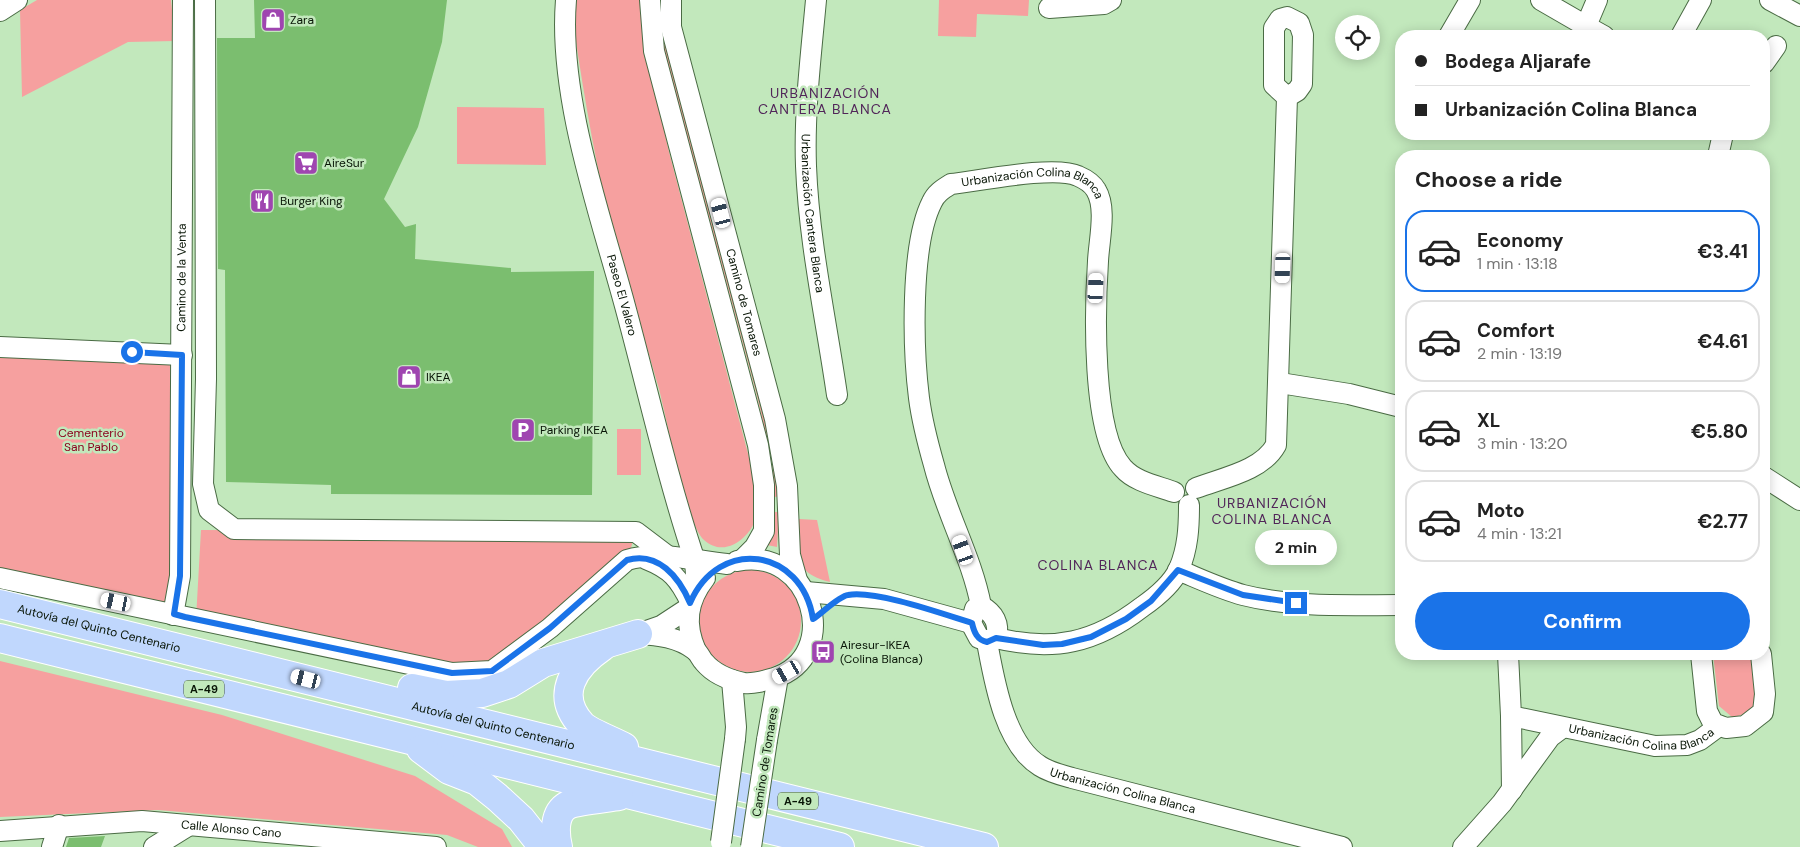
<!DOCTYPE html>
<meta charset="utf-8">
<style>
body{margin:0;font-family:"DM Sans",sans-serif;background:#f2f2f2;color:#222;height:100vh;display:flex;flex-direction:column;font-size:19px;white-space:nowrap}
*{box-sizing:border-box;margin:0}
p{font-size:16px;color:#767676}
.icon{flex:none;width:28px;height:28px;fill:none;stroke:currentColor;stroke-width:2;stroke-linecap:round;stroke-linejoin:round}
.map{position:relative;flex:1;overflow:hidden}
.panel{position:absolute;left:1395px;top:150px;width:375px;height:510px;display:flex;flex-direction:column;background:#fff;border-radius:20px;box-shadow:0 2px 12px #0003}
.panel>*{flex:none}
.banner{position:absolute;left:1395px;top:30px;width:375px;height:110px;border-radius:20px;box-shadow:0 2px 12px #0003;display:grid;align-content:center;height:110px;padding:0 20px;background:#fff}
.fabs{position:absolute;left:1335px;top:15px;display:grid;gap:10px}
.fabs a{display:grid;place-items:center;width:45px;height:45px;border-radius:50%;background:#fff;box-shadow:0 2px 12px #0003;font-size:25px}
.end{position:absolute;width:22px;height:22px;margin:-11px;border:6px solid #1a73e8;background:#fff;box-shadow:0 0 0 2px #fff}
.from{border-radius:50%}
.bubble{position:absolute;height:35px;border-radius:18px;background:#fff;box-shadow:0 2px 12px #0003;font-size:16px;font-weight:700;line-height:35px;text-align:center}
.car{position:absolute;width:15px;height:30px;margin:-15px -8px;border-radius:6px;box-shadow:0 0 4px 1px #0007;background:linear-gradient(#fff 24%,#345 0 40%,#fff 0 76%,#345 0 86%,#fff 0)}
.banner b{display:flex;align-items:center;gap:18px;height:48px;font-size:19px}
.banner b+b{border-top:1px solid #e0e0e0}
.banner i{width:12px;height:12px;background:#222}
ul{padding:0;list-style:none}
li{display:flex;align-items:center;gap:15px;height:82px;margin:0 10px 8px;padding:0 10px;border:2px solid #e0e0e0;border-radius:20px}
li div{flex:1}
li b{display:block;font-size:19px}
li em{font-style:normal;font-weight:700}
li.on{border-color:#1a73e8}
li>.icon{width:45px;height:45px;stroke-width:1.5}
h2{padding:0 20px;font-size:22px;line-height:60px}
.action{display:flex;gap:10px;margin-top:auto;padding:10px 20px}
.action a{flex:1;height:58px;border-radius:30px;background:#1a73e8;color:#fff;font-size:20px;font-weight:700;line-height:58px;text-align:center}
.map>svg:first-child{display:block}
.green{fill:#f6a09f}
.building{fill:#7bbe6f}
.lines{fill:none;stroke-linecap:round;stroke-linejoin:round}
.minor-casing{stroke:#4a6b44;stroke-width:22}
.highway-casing{stroke:#fff;stroke-width:30}
.minor{stroke:#fff;stroke-width:20}
.highway{stroke:#c0d7fd;stroke-width:28}
.minor-bridge-casing{stroke:#4a6b44;stroke-width:22;stroke-linecap:butt}
.minor-bridge{stroke:#fff;stroke-width:20}
.route{stroke:#1a73e8;stroke-width:6}
.labels{text-anchor:middle;dominant-baseline:central;stroke-width:5;stroke-linejoin:round;paint-order:stroke}
.shield{fill:#c2e8bc;stroke:#40543d;stroke-width:1}
.shield-label{font-size:11px;font-weight:bold;fill:#081506}
.poi-label{font-size:12px;fill:#081506;stroke:#c2e8bc;text-anchor:start}
.street-label{font-size:12px;fill:#081506;stroke:#c2e8bc}
.park-label{font-size:12px;fill:#8b0520;stroke:#c2e8bc}
.neighbourhood-label{font-size:14px;letter-spacing:1px;fill:#512559;stroke:#c2e8bc}
</style>
<div class="map">
<svg width="1800" height="847" viewBox="0 0 1800 847">
<rect width="100%" height="100%" fill="#c2e8bc"/>
<path class="green" d="M37 0H171L175 41 128 42 22 97 20 10Z
M570 0H643V32L668 148 758 492C757 509 758 525 744 537 733 548 717 552 704 540 686 524 667 419 659 389 643 331 622 274 608 215 592 145 580 72 570 0Z
M658 0H664L762 392 780 496 775 497 772 461 757 396 663 46Z
M939 0H1029L1028 16 977 14 976 37 938 36Z
M457 107 544 108 546 165 457 164Z
M0 347 182 355 173 615 0 578Z
M617 429H641V475H617Z
M775 512H779L777 547 767 545 773 531Z
M799 519 817 520 830 582C793 573 794 552 799 519Z
M201 530 636 532 627 560 492 671 196 619Z
M699 621a51 51 0 1 1 102 0a51 51 0 1 1-102 0Z
M1713 654H1752C1755 681 1769 712 1732 717L1719 706Z
M0 661 222 715 415 776 502 829 512 847H478L447 835 158 810 0 817Z"/>
<path class="building" d="M254 0H447L442 42 418 127 384 199 405 227 416 224 415 259 511 268V272L594 271 592 495 331 494V485L226 482 225 270 218 269 217 38H255Z
M105 836 101 847H66L69 838Z"/>
<g class="lines">
<defs>
<g id="minor">
<path d="M205 0 206 379 203 484 209 510 234 529 636 532 669 557"/>
<path id="s1" d="M566 0C558 97 600 213 625 306 648 391 667 477 695 561L697 588"/>
<path d="M650 0 654 51 758 445 764 485V531L755 547 743 559"/>
<path id="s2" d="M671 0V27L775 419 787 486 790 555 797 580"/>
<path id="s3" d="M816 0C811 55 804 111 806 166 809 243 826 319 837 395"/>
<path d="M1541 0 1586 26 1597 0"/>
<path d="M1770 0 1800 16"/>
<path d="M1049 8 1104 4 1111 0"/>
<path d="M0 11 17 0"/>
<path d="M1586 26 1604 36"/>
<path d="M1449 36 1470 0"/>
<path d="M1681 36 1701 0"/>
<path d="M1764 63 1776 46"/>
<path d="M1718 156 1723 134"/>
<path d="M0 347 182 355"/>
<path d="M1280 383 1349 394 1401 407"/>
<path d="M1764 477 1800 500"/>
<path d="M1196 488C1222 478 1262 471 1276 445L1287 97 1274 85V28L1280 19 1287 17 1299 23 1303 35 1302 84 1297 91 1287 97"/>
<path d="M646 559C671 569 679 578 691 603"/>
<path d="M1178 570C1200 579 1221 589 1243 595 1294 608 1350 605 1401 605"/>
<path d="M0 578 452 673 492 671 550 628 627 560C658 550 695 561 727 564"/>
<path d="M806 592 884 599 971 623"/>
<path id="s4" d="M981 606C972 558 946 513 934 465 928 444 922 421 919 398 913 350 910 245 932 202 936 193 943 189 951 184 978 181 1055 165 1078 176 1085 179 1092 183 1096 190 1107 208 1099 240 1098 261 1095 307 1091 434 1123 468 1135 482 1158 486 1174 492"/>
<path d="M981 606C994 613 1000 624 996 638L991 642 979 638 971 623 975 609Z"/>
<path id="s5" d="M173 615 180 576 183 0"/>
<path d="M641 633 661 626 690 607"/>
<path d="M638 634C658 635 678 637 695 650 699 653 701 659 704 662 714 674 729 680 744 683 754 684 764 681 774 678 844 656 812 545 737 561"/>
<path d="M996 638C1054 652 1095 643 1142 607 1155 598 1172 584 1179 569 1188 548 1189 527 1189 505"/>
<path id="s6" d="M987 642C994 679 1004 744 1040 766 1049 772 1061 775 1072 778L1342 847"/>
<path d="M696 651C684 624 687 601 705 578"/>
<path id="s7" d="M1508 654 1511 716 1655 746 1687 745 1700 740 1719 726"/>
<path d="M1701 654 1707 711 1713 723 1726 728 1745 726 1763 712 1765 694 1761 654"/>
<path d="M732 680 736 727 735 739"/>
<path d="M1511 716 1512 790"/>
<path d="M767 740 778 677"/>
<path id="s8" d="M0 831 142 821 436 847"/>
<path d="M52 847 59 825"/>
<path d="M154 847 188 826"/>
<path d="M1463 847 1502 803 1550 737 1562 728"/>
</g>
<g id="highway">
<path id="s9" d="M0 604 984 847"/>
<path d="M0 638 840 847"/>
<path d="M602 647C574 666 554 695 582 725 589 732 613 741 624 747"/>
<path d="M412 688 446 695 482 693 509 684 543 663 638 634"/>
<path d="M421 749 449 770 477 781 497 797 521 819 543 847"/>
<path d="M558 847C555 834 553 813 568 805 576 801 608 798 619 796"/>
</g>
</defs>
<use href="#minor" class="minor-casing"/>
<use href="#highway" class="highway-casing"/>
<use href="#minor" class="minor"/>
<use href="#highway" class="highway"/>
<defs>
<path id="minor-bridge" d="M721 842 735 739
M751 847 767 740"/>
</defs>
<use href="#minor-bridge" class="minor-bridge-casing"/>
<use href="#minor-bridge" class="minor-bridge"/>
</g>
<g class="lines">
<path class="route" d="M132 352 182 355 180 576 174 614 185 617 452 673 492 671 550 628 627 560C658 551 679 577 690 603 719 536 802 548 813 619 821 614 839 596 848 595 876 590 943 614 972 623 974 632 977 640 987 642L996 638 1043 645 1062 644 1091 637 1126 619 1151 601 1178 570 1243 595 1296 603"/>
</g>
<defs>
<symbol id="shop-square" viewBox="-11 -11 22 22"><rect x="-9" y="-9" width="18" height="18" rx="4" fill="#9f45b0" stroke="#c2e8bc"/><path d="M-5-2.5h2.3a2.7 3.5 0 0 1 5.4 0H5L5.5 6h-11ZM-1.5-2.5h3a1.5 2.3 0 0 0-3 0Z" fill="#fff"/></symbol>
<symbol id="supermarket-square" viewBox="-11 -11 22 22"><rect x="-9" y="-9" width="18" height="18" rx="4" fill="#9f45b0" stroke="#c2e8bc"/><path d="M-6-5.5h2.5l.6 2H6L4.5 2H-2.5L-4.4-4H-6ZM-1.5 3.2a1.3 1.3 0 1 0 .1 0ZM3 3.2a1.3 1.3 0 1 0 .1 0Z" fill="#fff"/></symbol>
<symbol id="restaurant-square" viewBox="-11 -11 22 22"><rect x="-9" y="-9" width="18" height="18" rx="4" fill="#9f45b0" stroke="#c2e8bc"/><path d="M-5-6h1v4h1v-4h1v4h1v-4h1v5L-1.5 .5V6h-2V.5L-5-1ZM5-6V6H3V1.5H1.5Q1.5-4 5-6Z" fill="#fff"/></symbol>
<symbol id="parking-square" viewBox="-11 -11 22 22"><rect x="-9" y="-9" width="18" height="18" rx="4" fill="#9f45b0" stroke="#c2e8bc"/><path d="M-3.5-5.5H1a3.5 3.5 0 0 1 0 7H-1V5.5H-3.5ZM-1-3.4V-.6H.8a1.4 1.4 0 0 0 0-2.8Z" fill="#fff"/></symbol>
<symbol id="bus-square" viewBox="-11 -11 22 22"><rect x="-9" y="-9" width="18" height="18" rx="4" fill="#9f45b0" stroke="#c2e8bc"/><path d="M-5-6H5V4H4V6H2V4H-2V6H-4V4H-5ZM-3.5-4V0h7V-4ZM-3.5 1.2v1.5H-2V1.2ZM2 1.2v1.5H3.5V1.2Z" fill="#fff"/></symbol>
</defs>
<g fill-rule="evenodd">
<use href="#shop-square" x="259" y="6" width="28" height="28"/>
<use href="#supermarket-square" x="292" y="149" width="28" height="28"/>
<use href="#restaurant-square" x="248" y="187" width="28" height="28"/>
<use href="#shop-square" x="395" y="363" width="28" height="28"/>
<use href="#parking-square" x="509" y="416" width="28" height="28"/>
<use href="#bus-square" x="809" y="638" width="28" height="28"/>
</g>
<g class="labels">
<g class="shield">
<rect x="184" y="680.5" width="40" height="17" rx="4"/>
<rect x="778" y="792.5" width="40" height="17" rx="4"/>
</g>
<g class="shield-label">
<text x="204" y="689">A-49</text>
<text x="798" y="801">A-49</text>
</g>
<g class="poi-label">
<text x="290" y="20">Zara</text>
<text x="324" y="163">AireSur</text>
<text x="280" y="201">Burger King</text>
<text x="426" y="377">IKEA</text>
<text x="540" y="430">Parking IKEA</text>
<text x="840" y="645">Airesur-IKEA<tspan x="840" dy="14">(Colina Blanca)</tspan></text>
</g>
<g class="street-label">
<text stroke="none"><textPath href="#s4" startOffset="528">Urbanización Colina Blanca</textPath></text>
<text stroke="none"><textPath href="#s3" startOffset="214">Urbanización Cantera Blanca</textPath></text>
<text stroke="none"><textPath href="#s5" startOffset="338">Camino de la Venta</textPath></text>
<text stroke="none"><textPath href="#s1" startOffset="302">Paseo El Valero</textPath></text>
<text stroke="none"><textPath href="#s2" startOffset="312">Camino de Tomares</textPath></text>
<text stroke="none"><textPath href="#s9" startOffset="102">Autovía del Quinto Centenario</textPath></text>
<text stroke="none"><textPath href="#s9" startOffset="508">Autovía del Quinto Centenario</textPath></text>
<text stroke="none"><textPath href="#s7" startOffset="196">Urbanización Colina Blanca</textPath></text>
<text transform="translate(765 762) rotate(-81)">Camino de Tomares</text>
<text stroke="none"><textPath href="#s6" startOffset="225">Urbanización Colina Blanca</textPath></text>
<text stroke="none"><textPath href="#s8" startOffset="232">Calle Alonso Cano</textPath></text>
</g>
<g class="park-label">
<text x="91" y="433">Cementerio<tspan x="91" dy="14">San Pablo</tspan></text>
</g>
<g class="neighbourhood-label">
<text x="825" y="93">URBANIZACIÓN<tspan x="825" dy="16">CANTERA BLANCA</tspan></text>
<text x="1272" y="503">URBANIZACIÓN<tspan x="1272" dy="16">COLINA BLANCA</tspan></text>
<text x="1098" y="565">COLINA BLANCA</text>
</g>
</g>
</svg>
<div class="fabs">
<a><svg class="icon" aria-label="locate" viewBox="0 0 24 24"><circle cx="12" cy="12" r="6"/><path d="M12 2v4M12 18v4M2 12h4M18 12h4"/></svg></a>
</div>
<i class="end from" style="left:132px;top:352px"></i>
<i class="end" style="left:1296px;top:603px"></i>
<div class="bubble" style="left:1255px;top:530px;width:82px">2 min</div>
<i class="car" style="left:721px;top:213px;rotate:345deg"></i>
<i class="car" style="left:1283px;top:268px;rotate:182deg"></i>
<i class="car" style="left:1096px;top:288px;rotate:3deg"></i>
<i class="car" style="left:963px;top:550px;rotate:340deg"></i>
<i class="car" style="left:116px;top:602px;rotate:282deg"></i>
<i class="car" style="left:787px;top:672px;rotate:240deg"></i>
<i class="car" style="left:306px;top:679px;rotate:284deg"></i>
<div class="banner">
<b><i class="from"></i>Bodega Aljarafe</b>
<b><i></i>Urbanización Colina Blanca</b>
</div>
<section class="panel">
<h2>Choose a ride</h2>
<ul>
<li class="on"><svg class="icon" aria-label="car" viewBox="0 0 24 24"><path d="M5 17H2v-5l4-1 3-4h7l3 4 3 1v5h-3M9 17h6M6 11h13"/><circle cx="7" cy="17" r="2"/><circle cx="17" cy="17" r="2"/></svg><div><b>Economy</b><p>1 min · 13:18</p></div><em>€3.41</em></li>
<li><svg class="icon" aria-label="car" viewBox="0 0 24 24"><path d="M5 17H2v-5l4-1 3-4h7l3 4 3 1v5h-3M9 17h6M6 11h13"/><circle cx="7" cy="17" r="2"/><circle cx="17" cy="17" r="2"/></svg><div><b>Comfort</b><p>2 min · 13:19</p></div><em>€4.61</em></li>
<li><svg class="icon" aria-label="car" viewBox="0 0 24 24"><path d="M5 17H2v-5l4-1 3-4h7l3 4 3 1v5h-3M9 17h6M6 11h13"/><circle cx="7" cy="17" r="2"/><circle cx="17" cy="17" r="2"/></svg><div><b>XL</b><p>3 min · 13:20</p></div><em>€5.80</em></li>
<li><svg class="icon" aria-label="car" viewBox="0 0 24 24"><path d="M5 17H2v-5l4-1 3-4h7l3 4 3 1v5h-3M9 17h6M6 11h13"/><circle cx="7" cy="17" r="2"/><circle cx="17" cy="17" r="2"/></svg><div><b>Moto</b><p>4 min · 13:21</p></div><em>€2.77</em></li>
</ul>
<div class="action"><a>Confirm</a></div>
</section>
</div>
